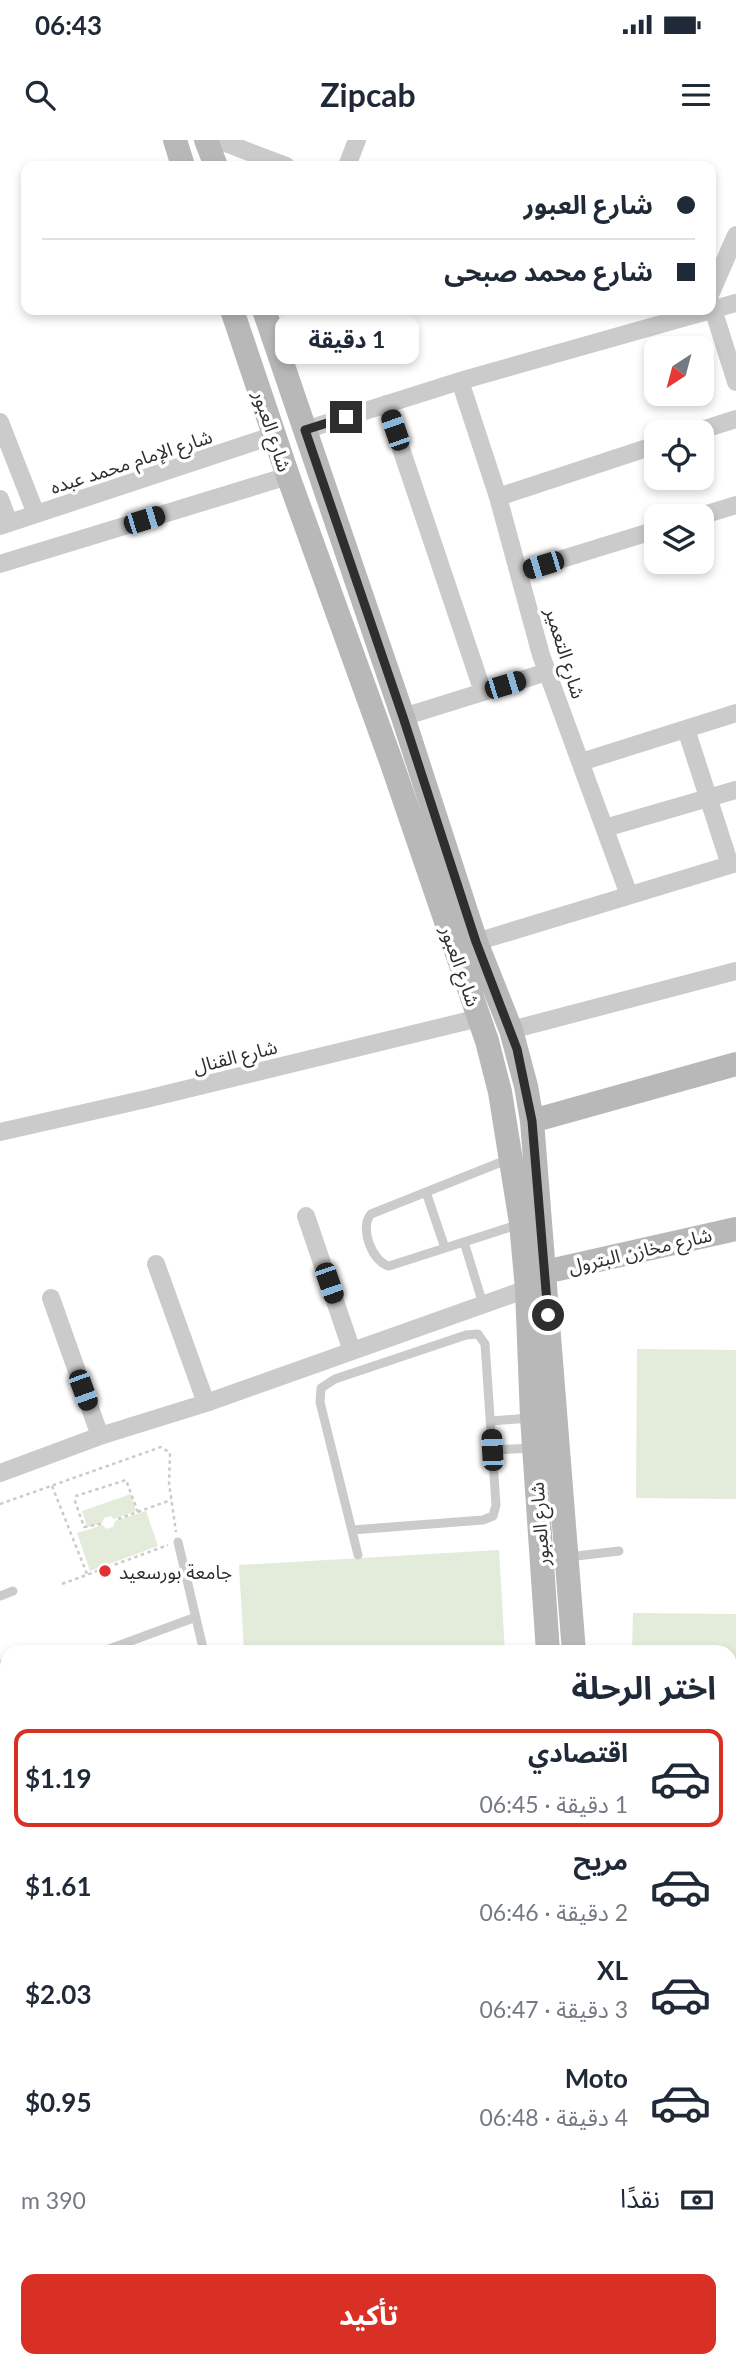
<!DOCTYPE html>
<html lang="ar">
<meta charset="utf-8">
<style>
body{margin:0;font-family:Lato,"Noto Sans Arabic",sans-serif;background:#f2f2f3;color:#1f2937;direction:rtl;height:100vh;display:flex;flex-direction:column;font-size:26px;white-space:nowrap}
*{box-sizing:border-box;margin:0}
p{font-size:23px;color:#747a83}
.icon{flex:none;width:38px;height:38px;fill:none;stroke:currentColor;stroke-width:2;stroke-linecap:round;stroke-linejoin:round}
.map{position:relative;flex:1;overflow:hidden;direction:ltr}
.panel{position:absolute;left:0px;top:1505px;width:737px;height:723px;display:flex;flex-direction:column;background:#fff;border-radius:21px 21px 0 0;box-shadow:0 4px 10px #0003;direction:rtl}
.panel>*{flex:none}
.top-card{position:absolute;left:21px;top:21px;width:695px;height:154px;border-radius:14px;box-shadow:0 4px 10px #0003;direction:rtl;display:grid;align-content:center;height:154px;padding:0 21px;background:#fff}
.needle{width:46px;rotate:216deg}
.controls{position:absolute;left:644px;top:196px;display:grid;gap:14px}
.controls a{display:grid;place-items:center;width:70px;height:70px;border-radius:14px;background:#fff;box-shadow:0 4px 10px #0003;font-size:35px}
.end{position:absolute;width:32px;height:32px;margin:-16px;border:9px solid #2e2e2e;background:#fff;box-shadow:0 0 0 4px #fff}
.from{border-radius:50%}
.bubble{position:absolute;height:49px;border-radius:14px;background:#fff;box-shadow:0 4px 10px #0003;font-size:23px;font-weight:700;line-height:49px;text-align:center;direction:rtl}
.car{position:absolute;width:21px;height:42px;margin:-21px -10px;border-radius:9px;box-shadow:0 0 5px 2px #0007;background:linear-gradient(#222 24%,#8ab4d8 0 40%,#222 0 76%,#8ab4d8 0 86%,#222 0)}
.top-card b{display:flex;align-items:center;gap:24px;height:66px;font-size:26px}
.top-card b+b{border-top:2px solid #e0e1e3}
.top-card i{width:18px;height:18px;background:#1f2937}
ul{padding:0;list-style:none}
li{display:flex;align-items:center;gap:21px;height:98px;margin:0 14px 10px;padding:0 7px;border:4px solid transparent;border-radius:14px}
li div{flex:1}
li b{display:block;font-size:26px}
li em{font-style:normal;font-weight:700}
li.on{border-color:#d93025}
li>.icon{width:63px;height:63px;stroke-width:1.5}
h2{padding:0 21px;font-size:32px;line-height:84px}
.pay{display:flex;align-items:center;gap:18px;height:77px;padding:0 21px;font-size:26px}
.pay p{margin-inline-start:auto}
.button{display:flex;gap:14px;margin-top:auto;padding:14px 21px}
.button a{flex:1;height:80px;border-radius:14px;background:#d93025;color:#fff;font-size:28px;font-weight:700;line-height:80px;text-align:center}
.status{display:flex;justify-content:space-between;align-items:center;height:49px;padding:0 35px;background:#fff;direction:ltr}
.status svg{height:19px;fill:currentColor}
header{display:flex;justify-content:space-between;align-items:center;height:91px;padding:0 21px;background:#fff;font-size:32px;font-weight:700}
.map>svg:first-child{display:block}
.grass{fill:#e3ebdb}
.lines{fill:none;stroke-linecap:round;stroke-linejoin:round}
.path{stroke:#cbcbcb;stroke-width:2.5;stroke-dasharray:3.5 3.5;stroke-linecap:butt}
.lane{stroke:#cbcbcb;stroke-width:9}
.street{stroke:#cbcbcb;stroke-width:18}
.secondary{stroke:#b8b8b8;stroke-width:24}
.primary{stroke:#a6a6a6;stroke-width:28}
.route{stroke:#2e2e2e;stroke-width:9}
.poi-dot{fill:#e43033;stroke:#fff;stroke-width:2.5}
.labels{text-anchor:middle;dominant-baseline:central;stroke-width:7;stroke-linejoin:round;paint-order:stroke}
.street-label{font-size:19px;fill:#2e2e2e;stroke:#fff}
.poi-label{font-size:19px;fill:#2e2e2e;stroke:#fff;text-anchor:start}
</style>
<div class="status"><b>06:43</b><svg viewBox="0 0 49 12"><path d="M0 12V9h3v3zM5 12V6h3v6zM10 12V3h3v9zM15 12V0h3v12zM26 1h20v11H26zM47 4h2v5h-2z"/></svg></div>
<header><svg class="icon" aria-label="menu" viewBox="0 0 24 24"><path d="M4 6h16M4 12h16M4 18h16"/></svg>Zipcab<svg class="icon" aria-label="search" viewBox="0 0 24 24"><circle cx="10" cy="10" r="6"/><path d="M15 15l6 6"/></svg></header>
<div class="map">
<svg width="736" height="2227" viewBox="0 0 736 2227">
<rect width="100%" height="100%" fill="#fff"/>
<path class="grass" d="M637 1209 736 1210V1359L636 1358Z
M131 1354 136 1371 114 1379 111 1376 104 1378 102 1383 87 1387 82 1371Z
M146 1371 158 1406 90 1431 77 1393 103 1385 106 1389 113 1387 115 1381Z
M499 1410 505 1512H244L239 1425Z
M633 1473 736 1474V1628H730V1512H632Z"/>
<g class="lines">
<path class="path" d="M52 1346 87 1434
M0 1364 161 1307 170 1313 169 1343 176 1392
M118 1379 171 1360
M101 1384 84 1387 75 1361 76 1356 126 1340 138 1372
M62 1444 168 1405
M0 1560 7 1557
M0 1582 7 1602
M0 1588 7 1586
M0 1624 7 1623
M0 1641H7"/>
<path class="lane" d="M509 1019 371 1074C359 1087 372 1122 389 1126L520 1084
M426 1052 445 1108
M464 1102 483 1164
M491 1281 530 1278
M492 1310 533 1308
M352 1390 483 1380 493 1376 496 1365 485 1204 478 1194 466 1195 335 1239 321 1248 320 1262 358 1415
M178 1402 204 1512
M568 1417 619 1411
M0 1456 13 1451
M101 1512 196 1477
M0 1524 7 1543
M730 2105H736
M730 2166H736"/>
<path class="street" d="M218 0 286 26
M347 26 357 0
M710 155 736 95
M713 169 736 242
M460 241 498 357 541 515 629 755
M386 264 483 552
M0 282 36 374
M305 290 460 241 736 163
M695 292 736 279
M498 357 656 305
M0 359 9 383
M700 376 736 365
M0 386 275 295
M0 424 288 336
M520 432 656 390
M403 577 547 532
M686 589 730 725
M581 622 736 573
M605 688 736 650
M476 802 736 723
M511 890 736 831
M0 992 146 959 479 878
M306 1076 352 1211
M156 1124 206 1263
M51 1158 100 1296
M0 1333 100 1296 206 1263 527 1149
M0 1737 7 1723
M730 1797H736
M730 1859H736
M0 1921 7 1913
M730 1940H736
M0 1959 7 1963
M730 2028H736
M0 2057 7 2061
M0 2119 7 2109
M252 2221 261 2227
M0 2222 8 2227
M35 2227 40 2221
M158 2227 163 2221
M361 2227 366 2221
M467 2227 471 2221"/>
<path class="secondary" d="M175 0 183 26
M206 0 216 26
M232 170 288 336 391 621 487 901 500 952 521 1083 527 1149 532 1277 548 1512
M264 170 403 577 476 802 511 890 526 946 532 981 574 1512
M532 981 736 924
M545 1132 736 1089
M598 2221 599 2227
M624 2221V2227"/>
<path class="primary" d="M0 1669H7
M730 1670H736
M730 1700H736
M0 1704H7"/>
</g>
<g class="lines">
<path class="route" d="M346 277 305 290 403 577 476 802 517 909 532 981 548 1175"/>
</g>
<circle class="poi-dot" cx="105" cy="1431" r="7"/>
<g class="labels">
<g class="street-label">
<text transform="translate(273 291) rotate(72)">شارع العبور</text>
<text transform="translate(131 321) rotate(-18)">شارع الإمام محمد عبده</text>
<text transform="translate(566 513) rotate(73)">شارع التعمير</text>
<text transform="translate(461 826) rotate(71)">شارع العبور</text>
<text transform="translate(235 916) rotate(-14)">شارع القنال</text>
<text transform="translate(640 1110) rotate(-13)">شارع مخازن البترول</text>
<text transform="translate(539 1384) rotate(-94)">شارع العبور</text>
</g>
<g class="poi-label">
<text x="119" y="1431">جامعة بورسعيد</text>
</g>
</g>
</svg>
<div class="controls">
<a><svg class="needle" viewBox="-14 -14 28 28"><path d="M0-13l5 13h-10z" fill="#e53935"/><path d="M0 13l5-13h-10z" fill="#747a83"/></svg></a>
<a><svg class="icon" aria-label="locate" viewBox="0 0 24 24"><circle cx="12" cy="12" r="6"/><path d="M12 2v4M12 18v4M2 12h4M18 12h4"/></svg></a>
<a><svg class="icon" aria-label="layers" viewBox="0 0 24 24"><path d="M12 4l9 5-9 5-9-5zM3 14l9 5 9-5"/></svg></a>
</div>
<i class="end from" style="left:548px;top:1175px"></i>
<i class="end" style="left:346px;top:277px"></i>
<div class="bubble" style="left:275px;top:175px;width:144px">1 دقيقة</div>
<i class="car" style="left:395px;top:290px;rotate:341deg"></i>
<i class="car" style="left:144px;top:380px;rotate:73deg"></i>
<i class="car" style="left:543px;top:425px;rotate:253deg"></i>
<i class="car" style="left:505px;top:545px;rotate:73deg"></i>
<i class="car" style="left:329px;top:1143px;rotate:161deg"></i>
<i class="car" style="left:83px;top:1250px;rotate:160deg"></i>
<i class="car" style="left:492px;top:1310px;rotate:357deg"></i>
<div class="top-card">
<b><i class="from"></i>شارع العبور</b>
<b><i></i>شارع محمد صبحى</b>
</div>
<section class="panel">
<h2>اختر الرحلة</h2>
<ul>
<li class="on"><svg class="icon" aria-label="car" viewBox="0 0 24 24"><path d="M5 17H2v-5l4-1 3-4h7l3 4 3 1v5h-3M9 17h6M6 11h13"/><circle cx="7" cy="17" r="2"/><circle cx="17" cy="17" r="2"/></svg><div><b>اقتصادي</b><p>1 دقيقة · 06:45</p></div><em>$1.19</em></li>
<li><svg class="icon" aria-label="car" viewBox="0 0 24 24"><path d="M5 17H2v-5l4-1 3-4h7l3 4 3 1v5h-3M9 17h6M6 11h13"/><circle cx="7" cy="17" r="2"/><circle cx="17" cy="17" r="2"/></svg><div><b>مريح</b><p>2 دقيقة · 06:46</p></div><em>$1.61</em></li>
<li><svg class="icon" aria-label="car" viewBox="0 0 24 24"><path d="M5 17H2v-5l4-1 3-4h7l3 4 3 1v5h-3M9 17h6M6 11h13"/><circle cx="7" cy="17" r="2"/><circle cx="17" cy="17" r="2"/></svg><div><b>XL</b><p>3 دقيقة · 06:47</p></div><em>$2.03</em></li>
<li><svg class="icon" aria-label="car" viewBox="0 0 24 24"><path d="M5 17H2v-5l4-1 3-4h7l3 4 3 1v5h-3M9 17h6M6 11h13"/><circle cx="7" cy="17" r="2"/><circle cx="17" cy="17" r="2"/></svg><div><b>Moto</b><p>4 دقيقة · 06:48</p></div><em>$0.95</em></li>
</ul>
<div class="pay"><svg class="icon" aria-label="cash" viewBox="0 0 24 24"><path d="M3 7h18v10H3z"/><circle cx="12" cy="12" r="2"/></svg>نقدًا<p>390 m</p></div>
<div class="button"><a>تأكيد</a></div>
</section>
</div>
